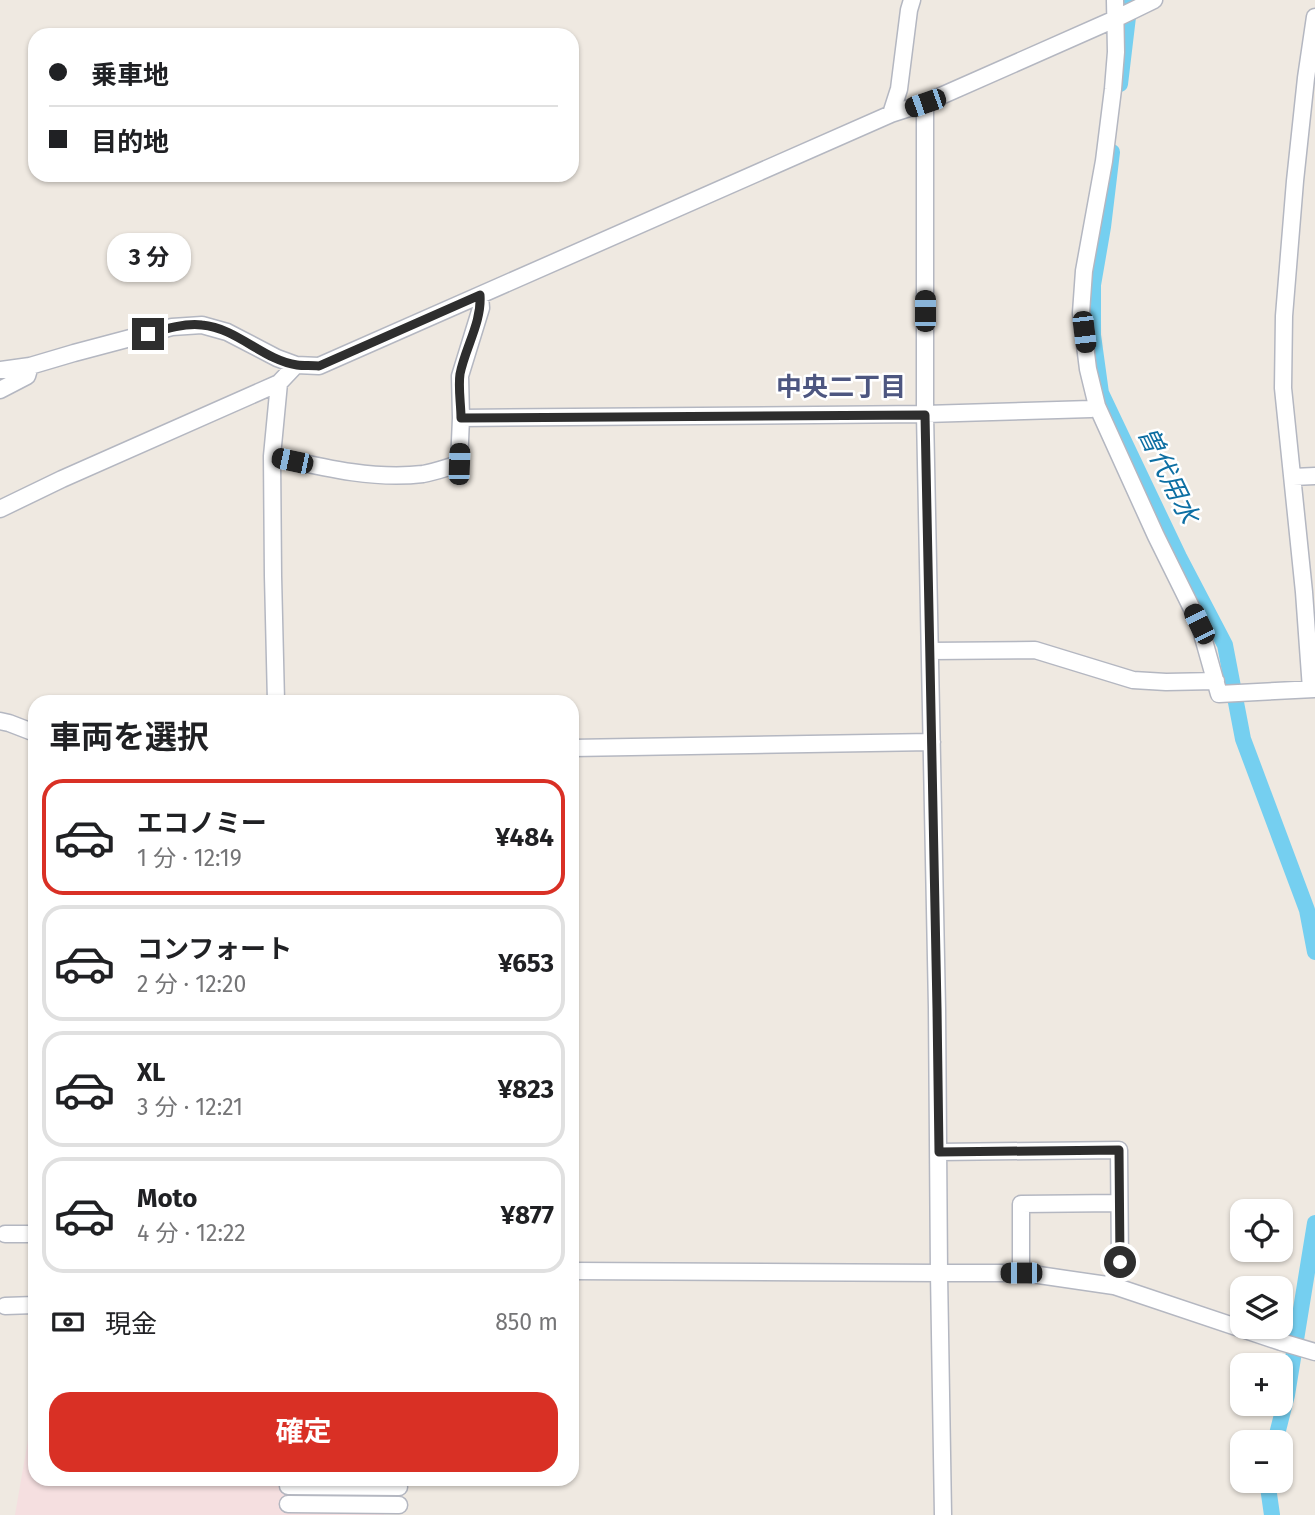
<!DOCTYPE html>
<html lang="ja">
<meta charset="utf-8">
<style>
body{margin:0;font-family:"Fira Sans","Noto Sans JP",sans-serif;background:#f6f6f6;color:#202124;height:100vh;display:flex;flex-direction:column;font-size:26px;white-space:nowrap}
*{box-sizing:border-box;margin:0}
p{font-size:23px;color:#757577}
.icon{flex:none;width:38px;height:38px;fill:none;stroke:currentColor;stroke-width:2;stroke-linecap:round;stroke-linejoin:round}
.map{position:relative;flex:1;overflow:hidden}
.details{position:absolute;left:28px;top:695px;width:551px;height:791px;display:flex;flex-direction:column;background:#fff;border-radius:21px;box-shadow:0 2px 5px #0004}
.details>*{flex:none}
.banner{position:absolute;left:28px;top:28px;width:551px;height:154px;border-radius:21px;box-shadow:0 2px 5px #0004;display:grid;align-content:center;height:154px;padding:0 21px;background:#fff}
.tools{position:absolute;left:1230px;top:1199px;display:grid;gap:14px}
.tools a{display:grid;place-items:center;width:63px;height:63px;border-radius:14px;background:#fff;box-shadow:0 2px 5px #0004;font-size:35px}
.end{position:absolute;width:32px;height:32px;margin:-16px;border:9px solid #2e2e2e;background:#fff;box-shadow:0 0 0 4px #fff}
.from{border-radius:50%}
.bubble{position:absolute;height:49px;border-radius:21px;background:#fff;box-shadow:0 2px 5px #0004;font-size:23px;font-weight:700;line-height:49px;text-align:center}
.car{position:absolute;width:21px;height:42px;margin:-21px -10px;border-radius:9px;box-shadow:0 0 5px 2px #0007;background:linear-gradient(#222 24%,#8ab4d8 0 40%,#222 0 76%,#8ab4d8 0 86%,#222 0)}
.banner b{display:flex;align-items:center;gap:24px;height:66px;font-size:26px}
.banner b+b{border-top:2px solid #e0e0e0}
.banner i{width:18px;height:18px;background:#202124}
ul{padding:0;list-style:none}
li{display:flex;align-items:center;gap:21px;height:116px;margin:0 14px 10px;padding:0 7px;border:4px solid #e0e0e0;border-radius:21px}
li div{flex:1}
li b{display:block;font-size:26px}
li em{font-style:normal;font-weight:700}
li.active{border-color:#d93025}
li>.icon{width:63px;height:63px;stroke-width:1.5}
h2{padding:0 21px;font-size:32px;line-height:84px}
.pay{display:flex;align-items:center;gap:18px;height:77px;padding:0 21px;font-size:26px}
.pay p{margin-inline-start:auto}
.primary-button{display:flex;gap:14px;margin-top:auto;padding:14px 21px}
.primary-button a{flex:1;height:80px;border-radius:21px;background:#d93025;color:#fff;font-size:28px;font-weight:700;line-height:80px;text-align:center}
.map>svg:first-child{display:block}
.medical{fill:#f5dfe0}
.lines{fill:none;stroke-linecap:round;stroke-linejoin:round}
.canal{stroke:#75cff0;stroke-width:16}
.minor-casing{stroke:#b4b7c1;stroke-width:19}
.minor{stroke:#fff;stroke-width:16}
.route{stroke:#2e2e2e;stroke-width:9}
.labels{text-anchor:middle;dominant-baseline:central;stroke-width:5;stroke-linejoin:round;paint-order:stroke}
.neighbourhood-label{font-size:26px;font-weight:bold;fill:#4d5680;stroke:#fff}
.water-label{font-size:26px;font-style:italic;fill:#0d6fa3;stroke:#fff}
</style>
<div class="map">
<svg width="1315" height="1515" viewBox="0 0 1315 1515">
<rect width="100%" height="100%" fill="#efe9e1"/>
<path class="medical" d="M35 1400V1479H384V1515H15Z"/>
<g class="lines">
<path class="canal" d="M1120 84 1130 0
M1112 152 1103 227 1093 285V335L1101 393 1179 557 1225 645 1243 739 1307 910 1315 952
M1275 1442 1287 1395 1315 1223
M1267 1480 1272 1515"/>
<defs>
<path id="minor" d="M891 114 899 89 909 10 912 0
M0 370 30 366 74 353 172 327 202 325 227 332 277 358 296 365 319 366 891 114 925 103 1115 19 1154 0
M0 390 27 376 30 366
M1097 406 1156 536 1199 623 1219 694 1315 689
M461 418 925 414 1091 409 1097 406 1088 369 1081 313 1084 271 1104 161 1113 89 1116 52 1115 0
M272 456C321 467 372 480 423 474 435 472 448 467 459 464L461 418 460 376 481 308 480 295
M1293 477 1315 476
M0 509 62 479 279 383 296 365
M930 651 1035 650 1133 680 1166 682 1216 681
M1311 689 1304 592 1283 388 1284 316 1295 181 1306 78 1315 17
M276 702 273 576 272 456 279 383
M0 721 9 723 35 733
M572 748 932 742
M939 1152 1119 1150 1120 1262 1111 1285
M5 1234H35
M572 1271 939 1273 937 1008 925 414V103
M1021 1273V1204L1119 1203
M5 1306 35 1305
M288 1486 399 1487
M288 1504 399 1505
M943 1515 939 1273H1025L1114 1286 1281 1342 1315 1352"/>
</defs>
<use href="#minor" class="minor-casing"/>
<use href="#minor" class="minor"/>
</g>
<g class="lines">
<path class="route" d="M148 334C165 329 184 323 202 325 237 328 263 360 297 365 304 366 312 365 319 366L480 295C482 322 465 348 460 374 458 388 461 404 461 418L925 415 937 1008 939 1152 1119 1150 1120 1262"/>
</g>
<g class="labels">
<g class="neighbourhood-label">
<text x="841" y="387">中央二丁目</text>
</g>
<g class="water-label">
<text transform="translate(1168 475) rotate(64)">曽代用水</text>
</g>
</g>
</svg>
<div class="tools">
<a><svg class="icon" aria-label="locate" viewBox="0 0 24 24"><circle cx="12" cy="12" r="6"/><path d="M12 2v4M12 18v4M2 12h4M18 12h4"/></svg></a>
<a><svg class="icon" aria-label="layers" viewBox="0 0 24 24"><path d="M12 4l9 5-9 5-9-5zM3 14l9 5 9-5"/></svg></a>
<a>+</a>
<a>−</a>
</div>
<i class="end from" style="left:1120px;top:1262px"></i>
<i class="end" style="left:148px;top:334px"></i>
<div class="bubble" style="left:107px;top:233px;width:84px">3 分</div>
<i class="car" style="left:925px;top:103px;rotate:251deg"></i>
<i class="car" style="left:925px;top:311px;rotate:0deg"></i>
<i class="car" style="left:1084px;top:332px;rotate:173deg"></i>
<i class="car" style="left:292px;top:461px;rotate:282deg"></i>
<i class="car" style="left:459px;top:464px;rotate:2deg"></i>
<i class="car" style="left:1199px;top:624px;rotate:334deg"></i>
<i class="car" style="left:1021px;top:1273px;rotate:270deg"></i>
<div class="banner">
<b><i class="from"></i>乗車地</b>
<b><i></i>目的地</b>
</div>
<section class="details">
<h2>車両を選択</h2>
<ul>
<li class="active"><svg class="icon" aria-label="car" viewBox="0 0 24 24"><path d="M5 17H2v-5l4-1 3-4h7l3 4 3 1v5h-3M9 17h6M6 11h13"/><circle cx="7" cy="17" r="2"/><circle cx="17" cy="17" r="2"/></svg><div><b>エコノミー</b><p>1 分 · 12:19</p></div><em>¥484</em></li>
<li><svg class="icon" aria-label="car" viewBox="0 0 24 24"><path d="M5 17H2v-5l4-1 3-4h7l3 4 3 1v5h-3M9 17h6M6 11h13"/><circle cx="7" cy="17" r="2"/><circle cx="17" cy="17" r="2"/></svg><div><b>コンフォート</b><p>2 分 · 12:20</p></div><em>¥653</em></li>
<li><svg class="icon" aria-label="car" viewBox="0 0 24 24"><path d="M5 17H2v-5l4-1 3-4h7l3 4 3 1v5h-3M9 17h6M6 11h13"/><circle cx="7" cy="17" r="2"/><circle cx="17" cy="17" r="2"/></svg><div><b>XL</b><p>3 分 · 12:21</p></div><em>¥823</em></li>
<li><svg class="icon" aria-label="car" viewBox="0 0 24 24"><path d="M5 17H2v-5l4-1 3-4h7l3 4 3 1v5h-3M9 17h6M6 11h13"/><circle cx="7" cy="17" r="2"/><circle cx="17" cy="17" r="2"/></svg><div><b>Moto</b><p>4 分 · 12:22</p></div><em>¥877</em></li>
</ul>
<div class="pay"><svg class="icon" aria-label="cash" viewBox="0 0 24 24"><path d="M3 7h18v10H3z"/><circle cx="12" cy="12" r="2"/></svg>現金<p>850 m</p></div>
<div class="primary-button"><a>確定</a></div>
</section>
</div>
